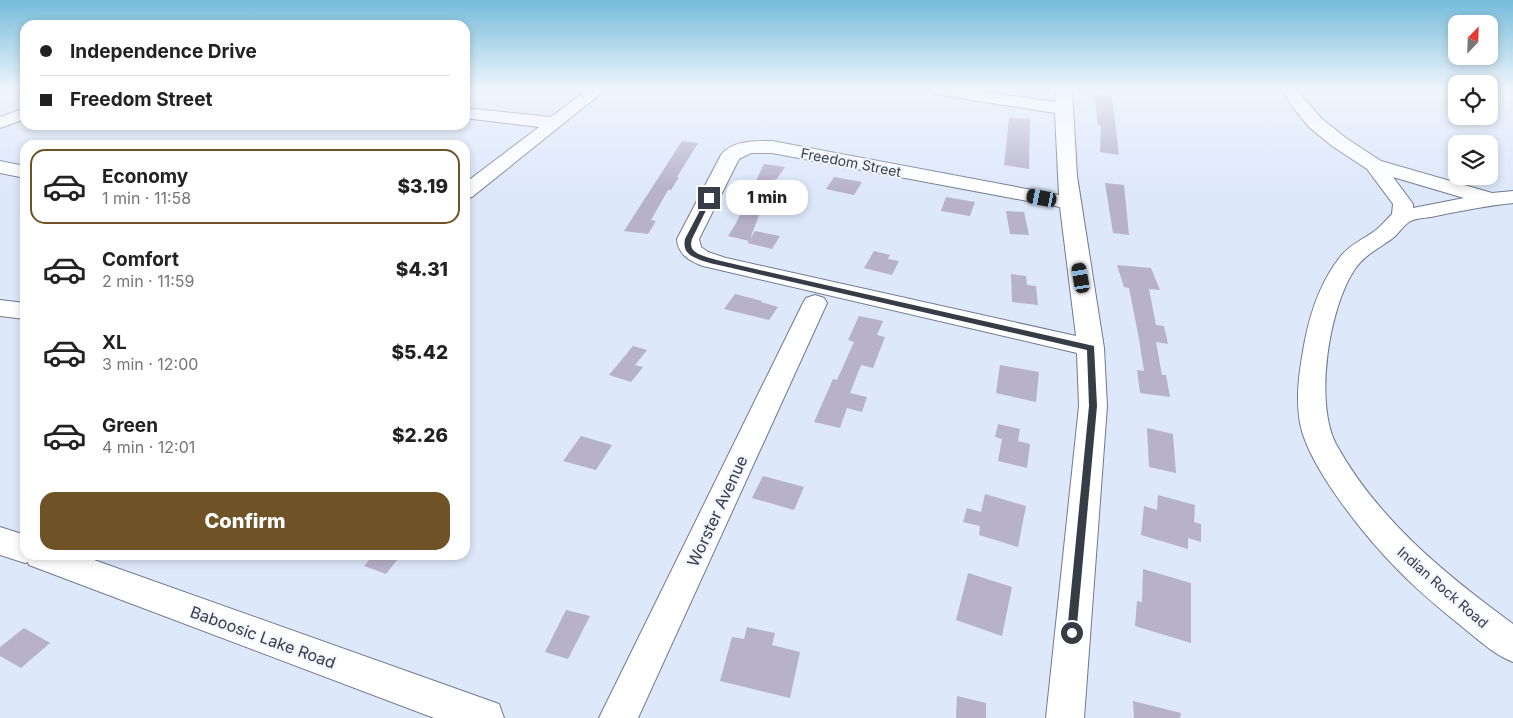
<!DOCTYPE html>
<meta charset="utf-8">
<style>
body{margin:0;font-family:Inter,sans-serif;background:#f6f6f6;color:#222;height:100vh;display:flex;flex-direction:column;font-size:19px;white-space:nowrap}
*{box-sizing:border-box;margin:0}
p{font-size:16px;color:#767676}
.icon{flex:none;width:28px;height:28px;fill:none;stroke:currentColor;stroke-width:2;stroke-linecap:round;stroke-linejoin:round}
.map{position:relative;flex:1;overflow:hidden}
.panel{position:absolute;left:20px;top:140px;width:450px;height:420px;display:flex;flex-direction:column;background:#fff;border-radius:15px;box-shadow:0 2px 8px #0003}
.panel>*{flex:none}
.guide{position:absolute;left:20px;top:20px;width:450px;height:110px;border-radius:15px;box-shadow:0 2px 8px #0003;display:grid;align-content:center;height:110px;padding:0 20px;background:#fff}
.needle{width:32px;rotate:23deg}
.tools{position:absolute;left:1448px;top:15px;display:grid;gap:10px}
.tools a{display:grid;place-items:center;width:50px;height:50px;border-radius:10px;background:#fff;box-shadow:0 2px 8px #0003;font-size:25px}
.end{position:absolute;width:22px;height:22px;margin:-11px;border:6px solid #373d46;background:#fff;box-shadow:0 0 0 2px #fff}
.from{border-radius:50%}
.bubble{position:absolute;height:35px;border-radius:15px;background:#fff;box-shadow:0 2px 8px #0003;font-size:16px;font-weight:800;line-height:35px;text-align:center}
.car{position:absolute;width:15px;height:30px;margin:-15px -8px;border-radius:6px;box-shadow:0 0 4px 1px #0007;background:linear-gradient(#222 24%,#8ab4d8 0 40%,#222 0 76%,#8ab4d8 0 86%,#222 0)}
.guide b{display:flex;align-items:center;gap:18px;height:48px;font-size:19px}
.guide b+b{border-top:1px solid #e0e0e0}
.guide i{width:12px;height:12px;background:#222}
ul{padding:9px 0 0;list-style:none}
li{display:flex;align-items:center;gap:15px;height:75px;margin:0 10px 8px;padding:0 10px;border:2px solid transparent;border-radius:15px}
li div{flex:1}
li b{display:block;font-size:19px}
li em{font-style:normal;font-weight:800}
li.selected{border-color:#6f5225}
li>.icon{width:45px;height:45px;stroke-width:1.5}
.button{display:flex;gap:10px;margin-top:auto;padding:10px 20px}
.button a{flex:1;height:58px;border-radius:15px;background:#6f5225;color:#fff;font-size:20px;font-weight:800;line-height:58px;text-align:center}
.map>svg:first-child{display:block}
.building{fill:#b7b1ca}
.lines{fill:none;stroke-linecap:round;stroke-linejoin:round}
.minor-casing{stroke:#6e7a8f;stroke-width:2}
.minor{fill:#fff;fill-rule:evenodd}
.route{fill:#373d46}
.labels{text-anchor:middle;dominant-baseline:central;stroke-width:4;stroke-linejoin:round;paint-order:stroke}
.street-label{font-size:14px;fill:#373d46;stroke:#f0f5ff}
.near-street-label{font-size:16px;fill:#373d46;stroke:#f0f5ff}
</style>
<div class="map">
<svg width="1513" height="718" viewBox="0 0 1513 718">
<rect width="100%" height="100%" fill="#dde8fb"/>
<path class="building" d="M1094 94 1112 96 1119 155 1100 152 1101 126 1098 125Z
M1009 118 1030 119 1029 169 1004 165Z
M682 141 698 143 677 177H679L671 190H668L651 220 656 221 648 234 624 231Z
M764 164 785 167 776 180 773 179 750 239 755 231 780 236 772 249 747 243 749 241 728 236 735 225Z
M834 177 862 182 854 195 826 189Z
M1105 183 1124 185 1129 235 1113 233Z
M946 197 975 202 970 216 941 211Z
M1006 211 1024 212 1029 235 1010 234Z
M874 251 890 255 888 259 899 261 892 275 864 268Z
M1117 265 1151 268 1160 290 1149 289 1156 325 1164 326 1168 344 1156 342 1162 375H1166L1170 397 1140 393 1137 370 1144 371 1139 339 1129 288 1124 287Z
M1011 274 1026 276 1027 285 1036 286 1038 305 1012 302Z
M735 294 762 301 761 302 778 307 769 320 724 309Z
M859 316 883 321 877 335 885 337 873 368 861 365 850 393 867 397 862 412 847 408 840 428 814 422 833 379 837 380 854 342 848 340Z
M633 346 647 350 635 365 643 367 631 382 609 375Z
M1000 365 1039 372 1036 402 996 393Z
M998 424 1020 429 1018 441 1030 444 1027 468 998 461 1002 439 995 437Z
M1147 428 1173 434 1176 473 1149 467Z
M581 436 612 445 596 470 563 461Z
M763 476 804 487 794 510 752 498Z
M985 494 1026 506 1018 547 979 535 980 526 963 522 967 508 981 512Z
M1158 495 1195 505 1194 522 1201 524V542L1188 538V549L1141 535 1144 506 1157 510Z
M373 555H401L386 574 364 566Z
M1143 569 1191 583V643L1135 626 1137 601 1142 602Z
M968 573 1012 587 1002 636 956 620Z
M566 610 590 616 568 659 545 652Z
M747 627 775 633 772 645 800 652 790 698 720 681 732 637 744 639Z
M24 628 50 643 21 668 0 656V647Z
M957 696 986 703V718H956Z
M1133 701 1181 713 1180 718H1134Z"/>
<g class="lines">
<defs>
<path id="minor" d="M587 90H605L472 197 465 199V183L539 127 465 118V108L551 117Z
M933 90H972L1055 102 1056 90H1072L1077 176 1104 348 1107 406 1084 718H1046L1079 406 1077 353 703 266C690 261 678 255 677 239L721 155C732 140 756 141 772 141L1059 195 1055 113 941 95 935 94ZM751 153H772L1060 207 1076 336 726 258 708 252 701 247 699 239 739 159Z
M1283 90H1299L1305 100 1322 119 1346 138 1381 161 1492 193 1513 191V203C1485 206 1459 211 1431 217 1424 218 1415 218 1409 222 1403 226 1399 233 1393 238 1380 248 1364 255 1355 269 1329 307 1314 402 1336 444 1377 519 1446 575 1513 624V662C1495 655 1481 642 1466 630 1443 611 1419 592 1398 570 1367 539 1308 467 1300 423 1295 396 1300 367 1305 340 1311 310 1321 281 1340 257 1349 245 1364 239 1376 230 1382 225 1387 219 1392 214L1393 204 1367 169 1332 146 1309 127 1291 105ZM1393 177 1464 198 1413 208V204Z
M25 108V119L0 128V117Z
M0 161 25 166V178L0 173Z
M815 295 824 298 827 303 638 718H599L803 303 806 298Z
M0 300 25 303V319L0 316Z
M0 527 25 535V555H80L485 699 499 704 504 718H434L29 565 28 562 25 563 0 555Z"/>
</defs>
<use href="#minor" class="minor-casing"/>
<use href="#minor" class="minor"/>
</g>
<linearGradient id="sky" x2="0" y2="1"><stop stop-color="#75bcda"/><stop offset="0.47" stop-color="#f0f5fd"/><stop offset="1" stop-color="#f0f5fd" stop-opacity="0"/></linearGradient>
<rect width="1513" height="190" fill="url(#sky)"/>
<path class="route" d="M707 197 712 198 692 239C691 243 690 247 694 251 702 258 727 262 738 265L1094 346 1097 406 1076 636 1072 638 1068 636 1067 633 1089 406 1087 350 736 269C725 266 698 262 689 254 684 250 684 244 685 239Z"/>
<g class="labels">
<g class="street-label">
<text transform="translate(851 162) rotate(11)">Freedom Street</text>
<text transform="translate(1443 587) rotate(41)">Indian Rock Road</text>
</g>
<g class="near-street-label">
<text transform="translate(717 511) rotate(-65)">Worster Avenue</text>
<text transform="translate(263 637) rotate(20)">Baboosic Lake Road</text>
</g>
</g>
</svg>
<div class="tools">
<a><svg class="needle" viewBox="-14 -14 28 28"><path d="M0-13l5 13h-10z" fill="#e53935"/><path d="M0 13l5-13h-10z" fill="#767676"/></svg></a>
<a><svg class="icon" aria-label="locate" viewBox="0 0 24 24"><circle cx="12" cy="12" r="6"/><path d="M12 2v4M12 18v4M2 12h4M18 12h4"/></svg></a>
<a><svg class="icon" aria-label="layers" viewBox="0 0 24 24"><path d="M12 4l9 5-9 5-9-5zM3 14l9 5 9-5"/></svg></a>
</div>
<i class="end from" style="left:1072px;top:633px"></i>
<i class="end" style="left:709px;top:198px"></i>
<div class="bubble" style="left:726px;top:180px;width:82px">1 min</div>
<i class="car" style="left:1042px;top:198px;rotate:281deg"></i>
<i class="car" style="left:1081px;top:278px;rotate:350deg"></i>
<div class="guide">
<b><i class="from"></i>Independence Drive</b>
<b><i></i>Freedom Street</b>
</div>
<section class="panel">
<ul>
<li class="selected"><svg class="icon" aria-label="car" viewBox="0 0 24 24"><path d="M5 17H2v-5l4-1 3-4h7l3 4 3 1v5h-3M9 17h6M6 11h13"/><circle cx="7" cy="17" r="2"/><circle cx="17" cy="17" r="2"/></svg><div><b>Economy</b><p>1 min · 11:58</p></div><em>$3.19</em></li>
<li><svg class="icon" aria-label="car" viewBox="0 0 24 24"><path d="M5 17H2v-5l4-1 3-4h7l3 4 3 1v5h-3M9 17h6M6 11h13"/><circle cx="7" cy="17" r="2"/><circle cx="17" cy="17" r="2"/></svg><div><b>Comfort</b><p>2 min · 11:59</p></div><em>$4.31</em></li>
<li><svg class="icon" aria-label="car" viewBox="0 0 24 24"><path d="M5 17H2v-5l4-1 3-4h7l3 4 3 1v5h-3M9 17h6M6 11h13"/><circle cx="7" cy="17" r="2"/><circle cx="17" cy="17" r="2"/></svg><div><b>XL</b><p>3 min · 12:00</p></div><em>$5.42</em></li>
<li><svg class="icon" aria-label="car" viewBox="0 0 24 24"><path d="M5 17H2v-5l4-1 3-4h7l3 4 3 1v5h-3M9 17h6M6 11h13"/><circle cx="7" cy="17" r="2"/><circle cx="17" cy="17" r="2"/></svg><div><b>Green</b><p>4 min · 12:01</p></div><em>$2.26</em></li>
</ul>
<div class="button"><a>Confirm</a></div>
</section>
</div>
